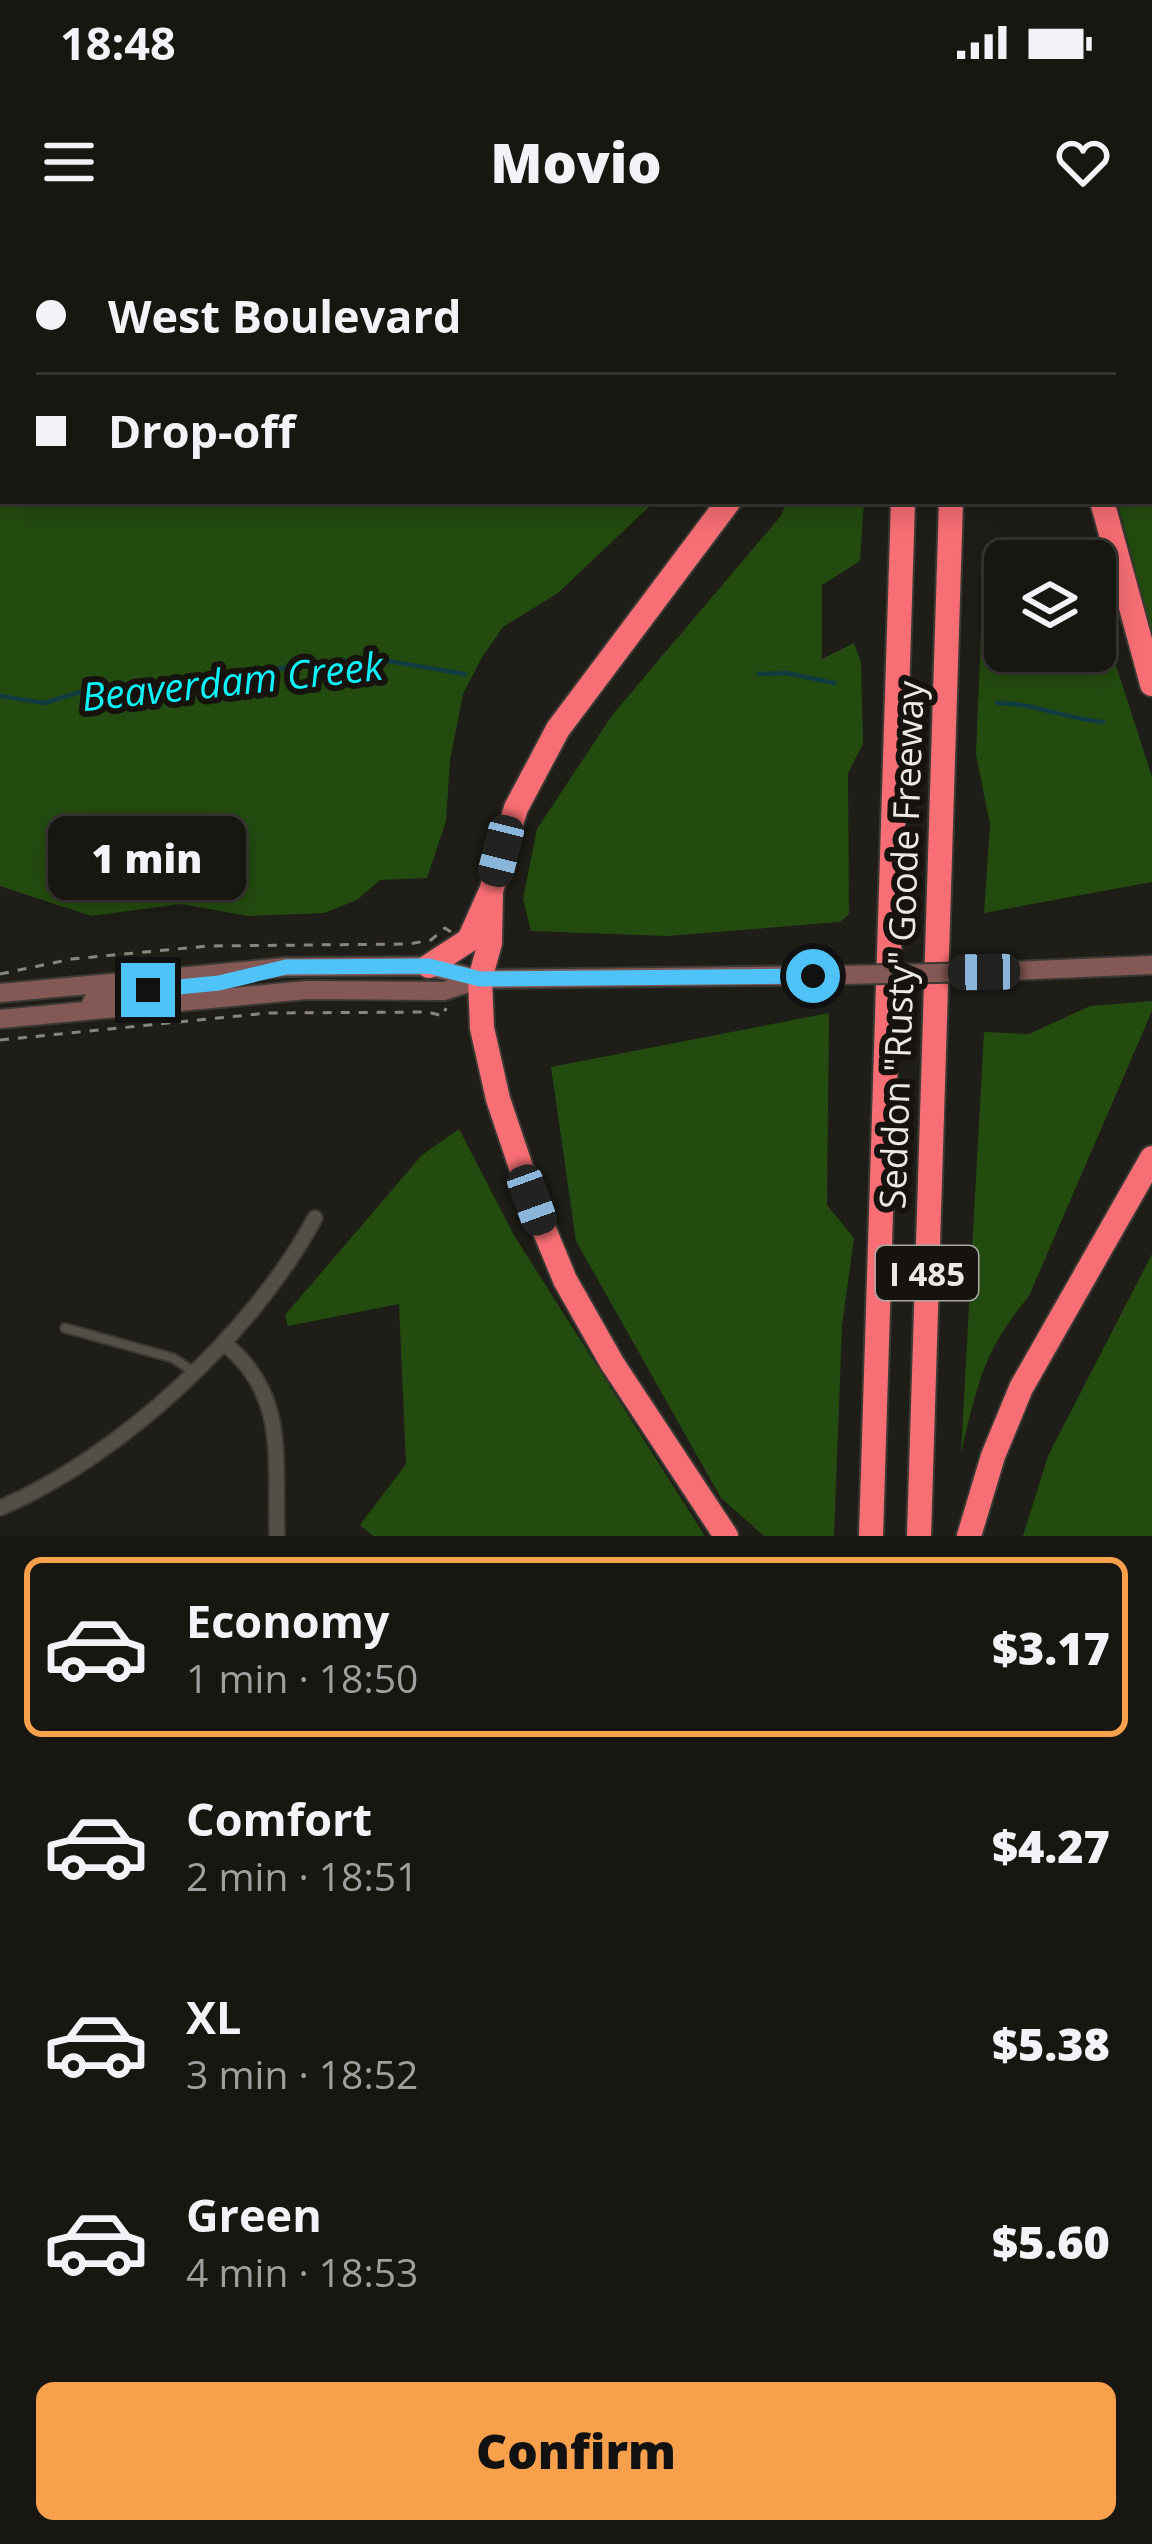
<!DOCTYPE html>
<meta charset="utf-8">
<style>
body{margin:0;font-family:"Open Sans",sans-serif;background:#201f1a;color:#f1f3f6;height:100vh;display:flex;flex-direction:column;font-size:45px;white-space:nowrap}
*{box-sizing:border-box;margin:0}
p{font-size:39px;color:#9e9f9f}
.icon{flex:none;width:66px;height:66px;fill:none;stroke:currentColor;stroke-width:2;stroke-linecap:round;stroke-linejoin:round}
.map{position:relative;height:1296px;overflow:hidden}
.details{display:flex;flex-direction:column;background:#171611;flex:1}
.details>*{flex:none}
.hud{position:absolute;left:0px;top:0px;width:1152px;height:264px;box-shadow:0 6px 30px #0003,0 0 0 3px #363531;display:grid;align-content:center;height:264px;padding:0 36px;background:#171611}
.controls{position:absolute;left:984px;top:300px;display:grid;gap:24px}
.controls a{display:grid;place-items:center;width:132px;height:132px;border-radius:18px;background:#171611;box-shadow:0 6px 30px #0003,0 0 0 3px #363531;font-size:60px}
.end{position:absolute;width:54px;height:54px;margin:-27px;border:15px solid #4fc3f7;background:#111;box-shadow:0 0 0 6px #111}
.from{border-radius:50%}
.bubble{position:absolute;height:84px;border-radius:18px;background:#171611;box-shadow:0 6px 30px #0003,0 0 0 3px #363531;font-size:39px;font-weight:800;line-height:84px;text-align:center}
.car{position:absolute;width:36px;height:72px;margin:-36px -18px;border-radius:15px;box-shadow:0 0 9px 3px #0007;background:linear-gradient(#222 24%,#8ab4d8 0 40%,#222 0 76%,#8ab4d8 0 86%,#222 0)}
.hud b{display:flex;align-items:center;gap:42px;height:114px;font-size:45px}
.hud b+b{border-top:3px solid #363531}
.hud i{width:30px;height:30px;background:#f1f3f6}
ul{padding:21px 0 0;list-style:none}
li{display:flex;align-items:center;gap:36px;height:180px;margin:0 24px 18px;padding:0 12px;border:6px solid transparent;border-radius:18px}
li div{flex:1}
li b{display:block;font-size:45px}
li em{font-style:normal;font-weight:800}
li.selected{border-color:#f9a04d}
li>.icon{width:108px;height:108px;stroke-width:1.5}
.action{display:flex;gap:24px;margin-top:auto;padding:24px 36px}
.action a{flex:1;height:138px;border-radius:18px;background:#f9a04d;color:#111;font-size:48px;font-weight:800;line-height:138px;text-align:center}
.status{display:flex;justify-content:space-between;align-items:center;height:84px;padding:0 60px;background:#171611;direction:ltr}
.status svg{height:33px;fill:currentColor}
header{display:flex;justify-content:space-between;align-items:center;height:156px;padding:0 36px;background:#171611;font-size:54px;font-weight:800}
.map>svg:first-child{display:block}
.green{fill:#234b0f}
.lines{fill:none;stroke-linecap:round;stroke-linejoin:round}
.stream{stroke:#113d40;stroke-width:4.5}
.lane-casing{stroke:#3b3934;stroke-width:12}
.street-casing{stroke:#3b3934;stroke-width:18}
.secondary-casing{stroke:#3b3934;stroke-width:22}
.highway-casing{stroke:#3b3934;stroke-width:28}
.path{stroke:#878580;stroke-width:3;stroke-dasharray:9 9;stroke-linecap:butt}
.lane{stroke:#534f48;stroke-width:8}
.street{stroke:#534f48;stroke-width:14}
.secondary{stroke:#845955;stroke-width:18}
.highway{stroke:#f76f74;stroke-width:24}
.secondary-bridge-casing{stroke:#3b3934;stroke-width:22;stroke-linecap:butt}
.secondary-bridge{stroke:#845955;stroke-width:18}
.route{stroke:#4fc3f7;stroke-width:15}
.labels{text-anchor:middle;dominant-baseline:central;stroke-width:12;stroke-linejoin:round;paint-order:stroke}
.shield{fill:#16130e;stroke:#aba9a4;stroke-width:3}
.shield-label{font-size:33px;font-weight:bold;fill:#ebe9e4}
.street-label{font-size:36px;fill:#ebe9e4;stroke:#16130e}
.water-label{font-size:39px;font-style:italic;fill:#0cf3fe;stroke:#16130e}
</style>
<div class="status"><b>18:48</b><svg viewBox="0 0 49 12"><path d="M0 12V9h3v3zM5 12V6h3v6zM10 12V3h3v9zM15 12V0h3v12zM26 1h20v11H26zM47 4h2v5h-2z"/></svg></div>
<header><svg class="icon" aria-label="menu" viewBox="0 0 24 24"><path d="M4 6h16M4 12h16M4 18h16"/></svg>Movio<svg class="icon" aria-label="heart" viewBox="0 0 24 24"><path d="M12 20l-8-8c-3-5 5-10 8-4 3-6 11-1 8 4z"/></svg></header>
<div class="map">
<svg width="1152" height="1296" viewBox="0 0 1152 1296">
<rect width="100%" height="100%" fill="#1f1d17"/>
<path class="green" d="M0 0H800L3 3V261H655L558 353 503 387 481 419 463 454 450 520 446 581 427 638 380 640 357 660 324 673 248 676 181 664 91 676 0 646Z
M1049 0H1152V393L1117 261H1149V3Z
M788 261H864L860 321 822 345V419L854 403 861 423 863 504 848 533 849 674 840 682 668 696 531 691 523 659 537 589 613 474 780 277Z
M1005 350V411H1095V373L1104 388 1152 537V642L984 673 990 585 976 514 981 394 992 352Z
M1152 761V771L1029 1056C982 1113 978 1143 961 1213L984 792 1029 794 1090 766Z
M829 773 827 965 854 998 842 1086 834 1296H764L721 1258 576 1001 551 827Z
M459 889 515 997 705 1296H373L360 1285 406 1224 399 1064 288 1086 285 1075 422 915Z
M1152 1014V1296H1023L1048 1216Z"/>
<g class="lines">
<path class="stream" d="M759 434 786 433 834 443
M0 456 44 463 84 451 370 418 465 434
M997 463C1034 463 1066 479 1103 482"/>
<defs>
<path id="lane" d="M65 1088 173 1118 194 1132"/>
<path id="street" d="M225 1104C289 1156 274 1221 277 1296
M0 1268C120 1217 254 1092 315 978"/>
<path id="secondary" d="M984 732 1152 725
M0 753 286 727 429 726 478 739
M88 770 93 760 112 753 207 744
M0 779 307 750 444 751 480 739 841 735"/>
<path id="highway" d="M1031 0V3
M855 3 856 0
M911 3V0
M959 3V0
M1102 261 1152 444
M491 651 490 703 480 739 482 788 498 859 532 960 565 1040 612 1123 726 1296
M429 726 469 700 491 651 516 568 558 489 729 261
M871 1296 903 261
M919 1296 951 261
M969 1296 993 1216 1021 1148 1152 918"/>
</defs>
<use href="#lane" class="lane-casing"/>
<use href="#street" class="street-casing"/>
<use href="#secondary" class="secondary-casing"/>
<use href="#highway" class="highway-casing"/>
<path class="path" d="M0 734 72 719 208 706 409 704 431 700 445 688 451 692
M0 800 268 773 428 772 443 776 446 768"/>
<use href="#lane" class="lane"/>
<use href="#street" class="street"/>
<use href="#secondary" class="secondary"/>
<use href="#highway" class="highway"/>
<defs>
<path id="secondary-bridge" d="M841 735 984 732"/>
</defs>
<use href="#secondary-bridge" class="secondary-bridge-casing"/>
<use href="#secondary-bridge" class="secondary-bridge"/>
</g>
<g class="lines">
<path class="route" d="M148 750 219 743 286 727 429 726 480 739 813 736"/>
</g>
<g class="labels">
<rect class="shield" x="876" y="1006" width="102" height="54" rx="9"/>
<g class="shield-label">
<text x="927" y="1033">I 485</text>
</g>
<g class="street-label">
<text transform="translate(901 705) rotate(-88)">Seddon "Rusty" Goode Freeway</text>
</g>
<g class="water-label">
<text transform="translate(232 440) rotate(-6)">Beaverdam Creek</text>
</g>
</g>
</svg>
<div class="controls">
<a><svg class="icon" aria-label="layers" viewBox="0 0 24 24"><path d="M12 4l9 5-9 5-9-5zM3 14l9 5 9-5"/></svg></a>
</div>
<i class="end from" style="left:813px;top:736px"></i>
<i class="end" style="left:148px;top:750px"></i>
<div class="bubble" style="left:48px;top:576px;width:198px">1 min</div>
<i class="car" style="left:501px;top:611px;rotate:194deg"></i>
<i class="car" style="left:984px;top:732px;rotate:269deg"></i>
<i class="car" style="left:532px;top:960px;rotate:160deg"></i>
<div class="hud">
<b><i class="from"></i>West Boulevard</b>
<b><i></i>Drop-off</b>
</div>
</div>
<section class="details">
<ul>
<li class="selected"><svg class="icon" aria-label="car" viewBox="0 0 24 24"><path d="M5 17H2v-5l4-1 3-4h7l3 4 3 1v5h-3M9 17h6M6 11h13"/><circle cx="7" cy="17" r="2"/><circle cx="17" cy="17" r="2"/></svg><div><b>Economy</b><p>1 min · 18:50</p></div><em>$3.17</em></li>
<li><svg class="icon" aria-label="car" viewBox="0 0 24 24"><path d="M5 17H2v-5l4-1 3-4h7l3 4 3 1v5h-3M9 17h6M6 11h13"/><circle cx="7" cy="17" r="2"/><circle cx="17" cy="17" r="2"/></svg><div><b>Comfort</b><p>2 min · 18:51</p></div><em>$4.27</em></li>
<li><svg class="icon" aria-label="car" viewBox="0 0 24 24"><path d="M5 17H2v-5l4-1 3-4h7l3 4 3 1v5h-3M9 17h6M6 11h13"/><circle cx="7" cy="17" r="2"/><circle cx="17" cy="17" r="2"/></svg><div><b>XL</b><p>3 min · 18:52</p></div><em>$5.38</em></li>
<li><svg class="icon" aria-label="car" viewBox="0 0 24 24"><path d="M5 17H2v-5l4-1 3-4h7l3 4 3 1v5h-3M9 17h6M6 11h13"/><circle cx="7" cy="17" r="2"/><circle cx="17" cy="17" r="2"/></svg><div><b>Green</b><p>4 min · 18:53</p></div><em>$5.60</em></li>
</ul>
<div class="action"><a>Confirm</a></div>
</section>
